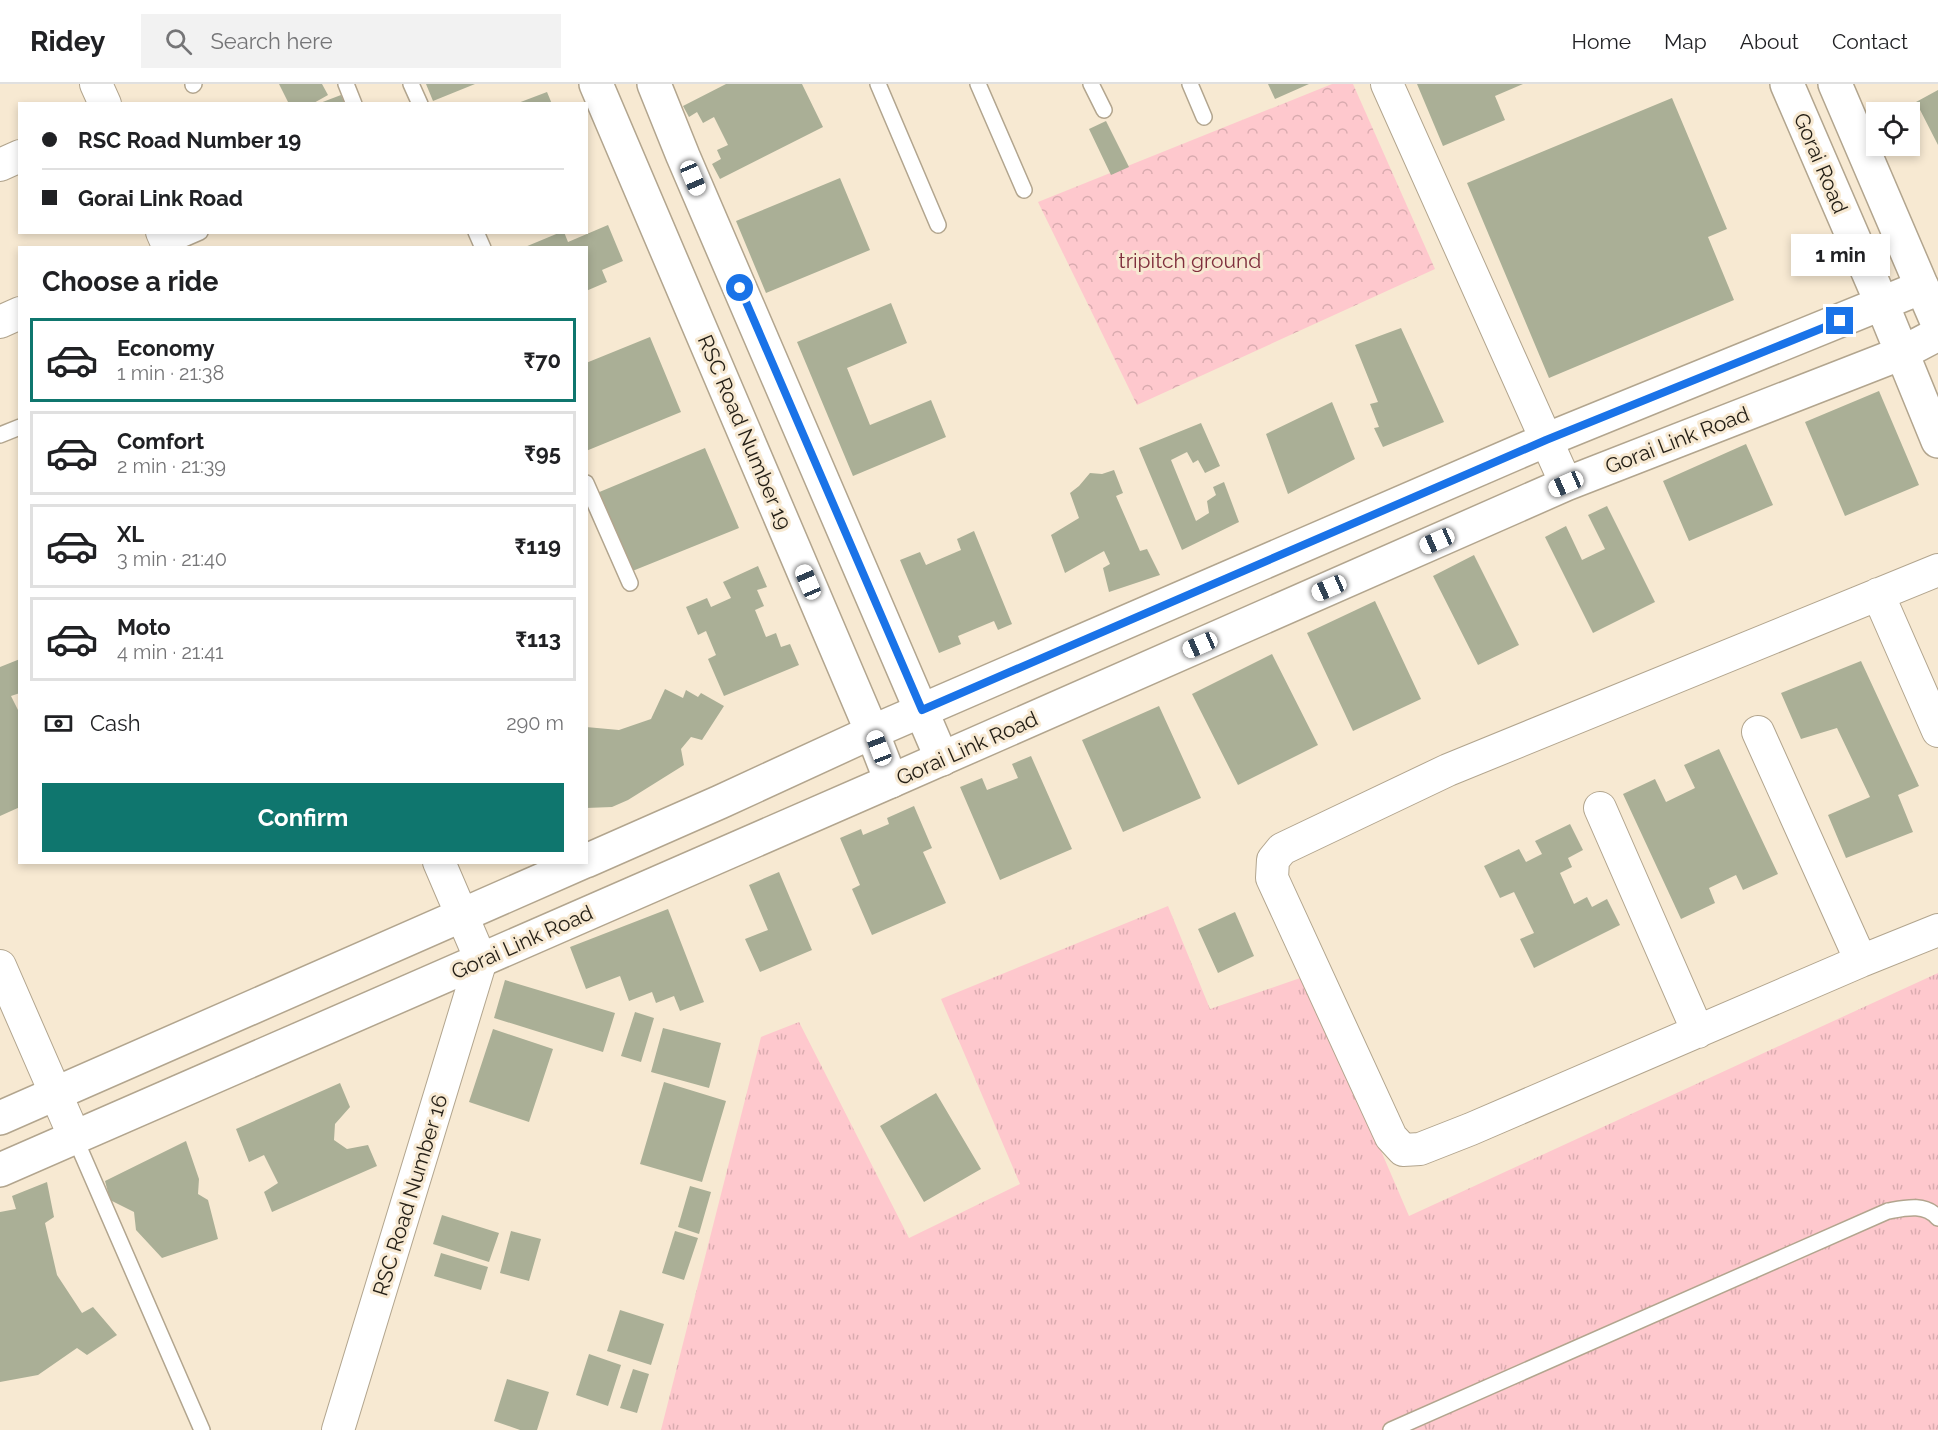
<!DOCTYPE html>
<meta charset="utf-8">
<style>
body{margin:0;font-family:Raleway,sans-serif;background:#f2f2f2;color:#202124;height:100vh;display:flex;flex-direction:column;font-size:22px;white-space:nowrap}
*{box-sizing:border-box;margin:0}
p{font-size:20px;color:#757577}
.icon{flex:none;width:33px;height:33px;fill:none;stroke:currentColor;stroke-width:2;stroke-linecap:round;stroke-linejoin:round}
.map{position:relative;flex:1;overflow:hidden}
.drawer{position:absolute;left:18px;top:162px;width:570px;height:618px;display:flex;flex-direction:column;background:#fff;border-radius:0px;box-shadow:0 3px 9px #0003}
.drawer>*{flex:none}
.banner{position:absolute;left:18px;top:18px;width:570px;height:132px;border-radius:0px;box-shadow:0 3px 9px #0003;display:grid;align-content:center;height:132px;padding:0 24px;background:#fff}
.fabs{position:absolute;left:1866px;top:18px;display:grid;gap:12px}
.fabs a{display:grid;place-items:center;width:54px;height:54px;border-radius:0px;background:#fff;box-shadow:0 3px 9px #0003;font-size:30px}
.end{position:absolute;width:27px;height:27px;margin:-14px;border:8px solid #1a73e8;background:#fff;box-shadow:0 0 0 3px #fff}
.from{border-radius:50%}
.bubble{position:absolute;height:42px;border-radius:0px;background:#fff;box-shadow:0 3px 9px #0003;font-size:20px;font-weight:700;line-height:42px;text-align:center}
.car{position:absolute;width:18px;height:36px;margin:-18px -9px;border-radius:8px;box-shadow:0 0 4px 2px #0007;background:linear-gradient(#fff 24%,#345 0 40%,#fff 0 76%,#345 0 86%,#fff 0)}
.banner b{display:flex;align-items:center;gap:21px;height:57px;font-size:22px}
.banner b+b{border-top:2px solid #e0e0e0}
.banner i{width:15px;height:15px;background:#202124}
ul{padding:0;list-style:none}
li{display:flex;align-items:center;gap:18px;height:84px;margin:0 12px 9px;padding:0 12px;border:3px solid #e0e0e0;border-radius:0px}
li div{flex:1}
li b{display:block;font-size:22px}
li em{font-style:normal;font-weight:700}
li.current{border-color:#0f766e}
li>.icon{width:54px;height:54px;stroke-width:1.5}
h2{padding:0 24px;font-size:27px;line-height:72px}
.pay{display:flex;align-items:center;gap:15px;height:66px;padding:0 24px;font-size:22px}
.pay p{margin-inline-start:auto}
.primary-button{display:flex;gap:12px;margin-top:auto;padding:12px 24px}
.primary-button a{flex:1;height:69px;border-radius:0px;background:#0f766e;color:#fff;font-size:24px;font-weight:700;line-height:69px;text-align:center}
header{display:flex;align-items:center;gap:36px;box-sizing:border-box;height:84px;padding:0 30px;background:#fff;border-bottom:2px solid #e0e0e0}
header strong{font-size:28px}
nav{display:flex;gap:33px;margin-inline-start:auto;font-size:21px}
.search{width:420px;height:54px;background:#f2f2f2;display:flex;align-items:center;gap:15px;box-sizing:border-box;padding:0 21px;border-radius:0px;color:#757577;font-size:22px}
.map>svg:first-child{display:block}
.grass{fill:url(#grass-tufts)}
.park{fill:url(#park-crowns)}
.building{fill:#aaaf96}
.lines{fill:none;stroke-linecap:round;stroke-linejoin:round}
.service-casing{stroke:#b2a58e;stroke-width:18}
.minor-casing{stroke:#b2a58e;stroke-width:34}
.tertiary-casing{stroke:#b2a58e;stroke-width:36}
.secondary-casing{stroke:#b2a58e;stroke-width:36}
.service{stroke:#fff;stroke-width:15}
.minor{stroke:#fff;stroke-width:32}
.tertiary{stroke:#fff;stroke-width:33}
.secondary{stroke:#fff;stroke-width:33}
.route{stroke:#1a73e8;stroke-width:8}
.labels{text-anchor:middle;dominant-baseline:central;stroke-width:6;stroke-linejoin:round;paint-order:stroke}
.street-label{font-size:21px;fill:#231e15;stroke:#f7e9d2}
.park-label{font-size:21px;fill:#7f2e3c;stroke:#f7e9d2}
</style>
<header>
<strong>Ridey</strong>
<div class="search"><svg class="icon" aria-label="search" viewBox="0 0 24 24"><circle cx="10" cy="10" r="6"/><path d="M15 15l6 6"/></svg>Search here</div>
<nav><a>Home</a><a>Map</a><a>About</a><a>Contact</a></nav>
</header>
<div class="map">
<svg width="1938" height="1346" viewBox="0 0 1938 1346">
<defs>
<pattern id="grass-tufts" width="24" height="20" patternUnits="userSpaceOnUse" patternTransform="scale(1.5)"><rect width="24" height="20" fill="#fec8cd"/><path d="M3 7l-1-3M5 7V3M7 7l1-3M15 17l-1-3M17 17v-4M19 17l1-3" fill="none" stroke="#d9abaf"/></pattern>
<pattern id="park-crowns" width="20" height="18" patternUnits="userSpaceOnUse" patternTransform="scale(1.5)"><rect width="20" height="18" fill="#fec8cd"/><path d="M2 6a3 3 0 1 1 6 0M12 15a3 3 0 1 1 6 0" fill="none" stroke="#d9abaf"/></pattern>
</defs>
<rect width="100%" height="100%" fill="#f7e9d2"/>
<path class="grass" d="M1168 822 1210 925 1306 892 1409 1132 1938 889V1346H661L761 953 799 938 909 1154 1020 1100 941 915Z"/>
<path class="park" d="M1332 0H1353L1435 185 1137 321 1038 118Z"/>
<path class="building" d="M279 0H322L328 11 312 20H289Z
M426 0H475L433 17Z
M726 0H802L823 43 720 95 712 80 721 75 717 66 728 61 714 33 703 39 697 28 689 33 683 22Z
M1268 0H1309L1275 15Z
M1417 0H1523L1495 12 1505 36 1443 62Z
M1938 6V61L1916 18Z
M547 8 552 20H518V19Z
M341 11 345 20H320V19Z
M1672 14 1727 145 1708 153 1734 216 1549 294 1467 99Z
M1106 37 1129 83 1111 91 1089 45Z
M840 94 870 166 766 209 736 137Z
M608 141 623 177 602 186 607 198 586 207V164L525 163 561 148H564L568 158Z
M891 219 907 259 847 284 870 341 931 316 946 353 853 392 797 258Z
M1401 244 1444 338 1383 363 1374 344 1379 343 1370 320 1378 318 1355 261Z
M650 253 681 328 586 367V279Z
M1879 307 1919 401 1845 432 1805 338Z
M1332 318 1355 375 1288 410 1266 350Z
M1201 339 1220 382 1205 389 1198 376 1193 379 1187 368 1171 376 1196 437 1209 429 1207 417 1216 411 1213 403 1224 398 1239 438 1182 466 1139 364Z
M1746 360 1773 421 1689 457 1663 397Z
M705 364 739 444 630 488 597 409Z
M1114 386 1123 409 1116 412 1140 467 1147 465 1160 491 1109 508 1103 484 1110 480 1104 467 1065 489 1051 451 1079 434 1070 409 1079 402 1090 389 1102 390Z
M1607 422 1655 518 1593 549 1545 453 1566 442 1582 476 1605 465 1588 431Z
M974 447 1012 540 998 546 994 537 958 552 961 560 939 569 900 476 920 468 926 481 961 466 957 455Z
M1474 471 1519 561 1478 581 1433 492Z
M758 482 767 503 757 506 764 522 755 526 766 553 776 549 781 563 790 560 799 581 724 612 708 575 716 571 706 547 698 551 686 523 707 514 711 523 731 514 723 498Z
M1375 517 1421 615 1353 647 1307 549Z
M1272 570 1318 661 1238 701 1192 610Z
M20 575V609L11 612 20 630V723L0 732V583Z
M1861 577 1919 702 1898 711 1913 748 1846 774 1828 731 1870 713 1837 644 1801 655 1781 609Z
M665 605 683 614 686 606 698 613 701 609 724 622 702 656 691 653 681 665 684 681 628 716 612 723 586 724V643L619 646 651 635Z
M1159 622 1201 714 1123 748 1082 656Z
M1719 665 1778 790 1743 806 1736 791 1709 804 1715 819 1681 835 1623 710 1655 695 1666 718 1695 704 1684 681Z
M1031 672 1072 765 1000 796 960 703 982 694 987 706 1018 694 1012 680Z
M914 722 932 764 923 768 946 819 872 851 852 805 860 801 840 754 861 745 863 751 889 740 887 734Z
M1570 740 1583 766 1568 774 1572 783 1560 789 1574 820 1587 813 1592 823 1607 815 1620 841 1534 884 1520 855 1534 849 1514 808 1500 814 1484 782 1519 765 1526 778 1542 770 1535 757Z
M779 788 812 866 760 888 745 855 768 846 749 801Z
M668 825 704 918 680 927 674 912 656 919 652 908 629 917 620 892 586 905 570 863Z
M1235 828 1254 872 1218 889 1198 845Z
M505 896 615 929 603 968 494 934Z
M635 928 654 934 641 978 621 972Z
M663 944 721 959 709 1004 651 988Z
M493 945 553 965 529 1038 469 1018Z
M664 998 726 1017 702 1098 640 1080Z
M340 999 350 1023 335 1040 334 1056 347 1065 368 1061 377 1082 272 1128 264 1108 278 1099 264 1071 249 1078 236 1045Z
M936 1009 981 1085 924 1118 880 1042Z
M186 1057 199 1095 198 1110 208 1116 218 1155 162 1174 136 1146 134 1128 110 1116 105 1097Z
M47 1098 54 1133 45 1139 57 1191 82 1229 93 1223 117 1251 87 1271 77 1264 38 1291 0 1298V1128L16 1125 12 1112Z
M690 1102 711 1108 699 1150 678 1143Z
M442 1131 499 1149 489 1178 433 1160Z
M511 1147 541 1155 529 1197 500 1189Z
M675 1147 698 1154 684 1196 662 1189Z
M441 1169 488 1183 481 1206 434 1192Z
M620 1226 664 1240 651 1281 607 1267Z
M589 1270 621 1281 608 1322 576 1311Z
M633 1285 649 1290 637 1329 620 1324Z
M507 1295 549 1308 537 1346H520L494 1337Z"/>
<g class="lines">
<defs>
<path id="service" d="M346 0 354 20
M411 0 420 20
M878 0 938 141
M978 0 1024 106
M1091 0 1104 26
M1190 0 1204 33
M193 1 194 0
M476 148 483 164
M168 162 200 148
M0 351 20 343
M586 399 630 499
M75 1054 202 1346
M1391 1346 1888 1127C1905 1124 1925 1119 1938 1134"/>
<path id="minor" d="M96 0 105 20
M1387 0 1566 400
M0 81 20 72
M162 148 169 164
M0 238 20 229
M1938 486 1448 686 1282 765 1273 776 1272 794 1391 1053 1403 1066 1420 1065 1471 1045 1861 877 1938 846
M1878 510 1938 647
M1758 648 1861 877
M1600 724 1698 948
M0 882 75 1054
M338 1346 481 876 439 778"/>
<path id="tertiary" d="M596 0 872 648 891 697
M654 0 683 72 942 675
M1787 0 1882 220
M1835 0 1922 203"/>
<path id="secondary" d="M1882 220 1938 357
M586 777 720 718 872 648 1546 356 1922 203 1938 240
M0 1034 583 778
M0 1086 891 697 1566 400 1902 269 1938 250"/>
</defs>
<use href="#service" class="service-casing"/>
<use href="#minor" class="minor-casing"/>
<use href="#tertiary" class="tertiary-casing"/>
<use href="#secondary" class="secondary-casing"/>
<use href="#service" class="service"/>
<use href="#minor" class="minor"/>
<use href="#tertiary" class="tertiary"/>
<use href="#secondary" class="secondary"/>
</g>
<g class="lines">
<path class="route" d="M740 204 922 626 1546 356 1840 237"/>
</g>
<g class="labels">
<g class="street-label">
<text transform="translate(1821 79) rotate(67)">Gorai Road</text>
<text transform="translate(745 348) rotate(67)">RSC Road Number 19</text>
<text transform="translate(1677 356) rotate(-21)">Gorai Link Road</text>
<text transform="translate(967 664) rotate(-24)">Gorai Link Road</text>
<text transform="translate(522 858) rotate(-24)">Gorai Link Road</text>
<text transform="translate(410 1111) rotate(-73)">RSC Road Number 16</text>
</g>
<g class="park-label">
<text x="1190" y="176">tripitch ground</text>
</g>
</g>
</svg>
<div class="fabs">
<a><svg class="icon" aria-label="locate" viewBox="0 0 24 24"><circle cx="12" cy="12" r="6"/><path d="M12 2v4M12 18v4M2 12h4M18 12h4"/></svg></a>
</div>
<i class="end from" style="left:740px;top:204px"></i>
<i class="end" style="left:1840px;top:237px"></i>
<div class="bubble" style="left:1791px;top:150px;width:99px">1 min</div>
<i class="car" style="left:693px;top:94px;rotate:157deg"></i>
<i class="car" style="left:1566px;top:400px;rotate:246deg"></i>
<i class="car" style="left:1437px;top:457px;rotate:246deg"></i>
<i class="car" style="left:808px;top:498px;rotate:337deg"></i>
<i class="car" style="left:1329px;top:504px;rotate:246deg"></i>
<i class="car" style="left:1200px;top:561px;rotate:246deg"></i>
<i class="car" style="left:879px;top:664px;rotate:339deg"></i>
<div class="banner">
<b><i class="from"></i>RSC Road Number 19</b>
<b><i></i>Gorai Link Road</b>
</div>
<section class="drawer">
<h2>Choose a ride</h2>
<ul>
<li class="current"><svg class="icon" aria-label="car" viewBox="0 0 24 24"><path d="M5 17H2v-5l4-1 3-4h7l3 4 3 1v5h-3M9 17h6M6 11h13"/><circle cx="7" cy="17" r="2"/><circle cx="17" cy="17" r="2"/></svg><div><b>Economy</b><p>1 min · 21:38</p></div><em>₹70</em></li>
<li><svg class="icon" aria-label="car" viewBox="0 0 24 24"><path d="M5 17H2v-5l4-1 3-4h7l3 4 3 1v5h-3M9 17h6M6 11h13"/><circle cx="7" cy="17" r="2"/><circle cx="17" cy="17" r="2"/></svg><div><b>Comfort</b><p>2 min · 21:39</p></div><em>₹95</em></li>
<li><svg class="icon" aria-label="car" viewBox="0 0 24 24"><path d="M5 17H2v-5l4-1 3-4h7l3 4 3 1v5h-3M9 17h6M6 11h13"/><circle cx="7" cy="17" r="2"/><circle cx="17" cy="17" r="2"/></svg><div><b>XL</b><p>3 min · 21:40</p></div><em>₹119</em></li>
<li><svg class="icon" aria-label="car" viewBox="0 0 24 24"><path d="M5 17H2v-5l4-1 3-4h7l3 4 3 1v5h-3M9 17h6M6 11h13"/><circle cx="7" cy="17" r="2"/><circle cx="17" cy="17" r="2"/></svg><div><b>Moto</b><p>4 min · 21:41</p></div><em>₹113</em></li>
</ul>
<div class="pay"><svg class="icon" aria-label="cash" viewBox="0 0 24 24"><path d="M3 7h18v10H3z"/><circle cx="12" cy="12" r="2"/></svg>Cash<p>290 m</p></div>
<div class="primary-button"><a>Confirm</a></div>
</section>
</div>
